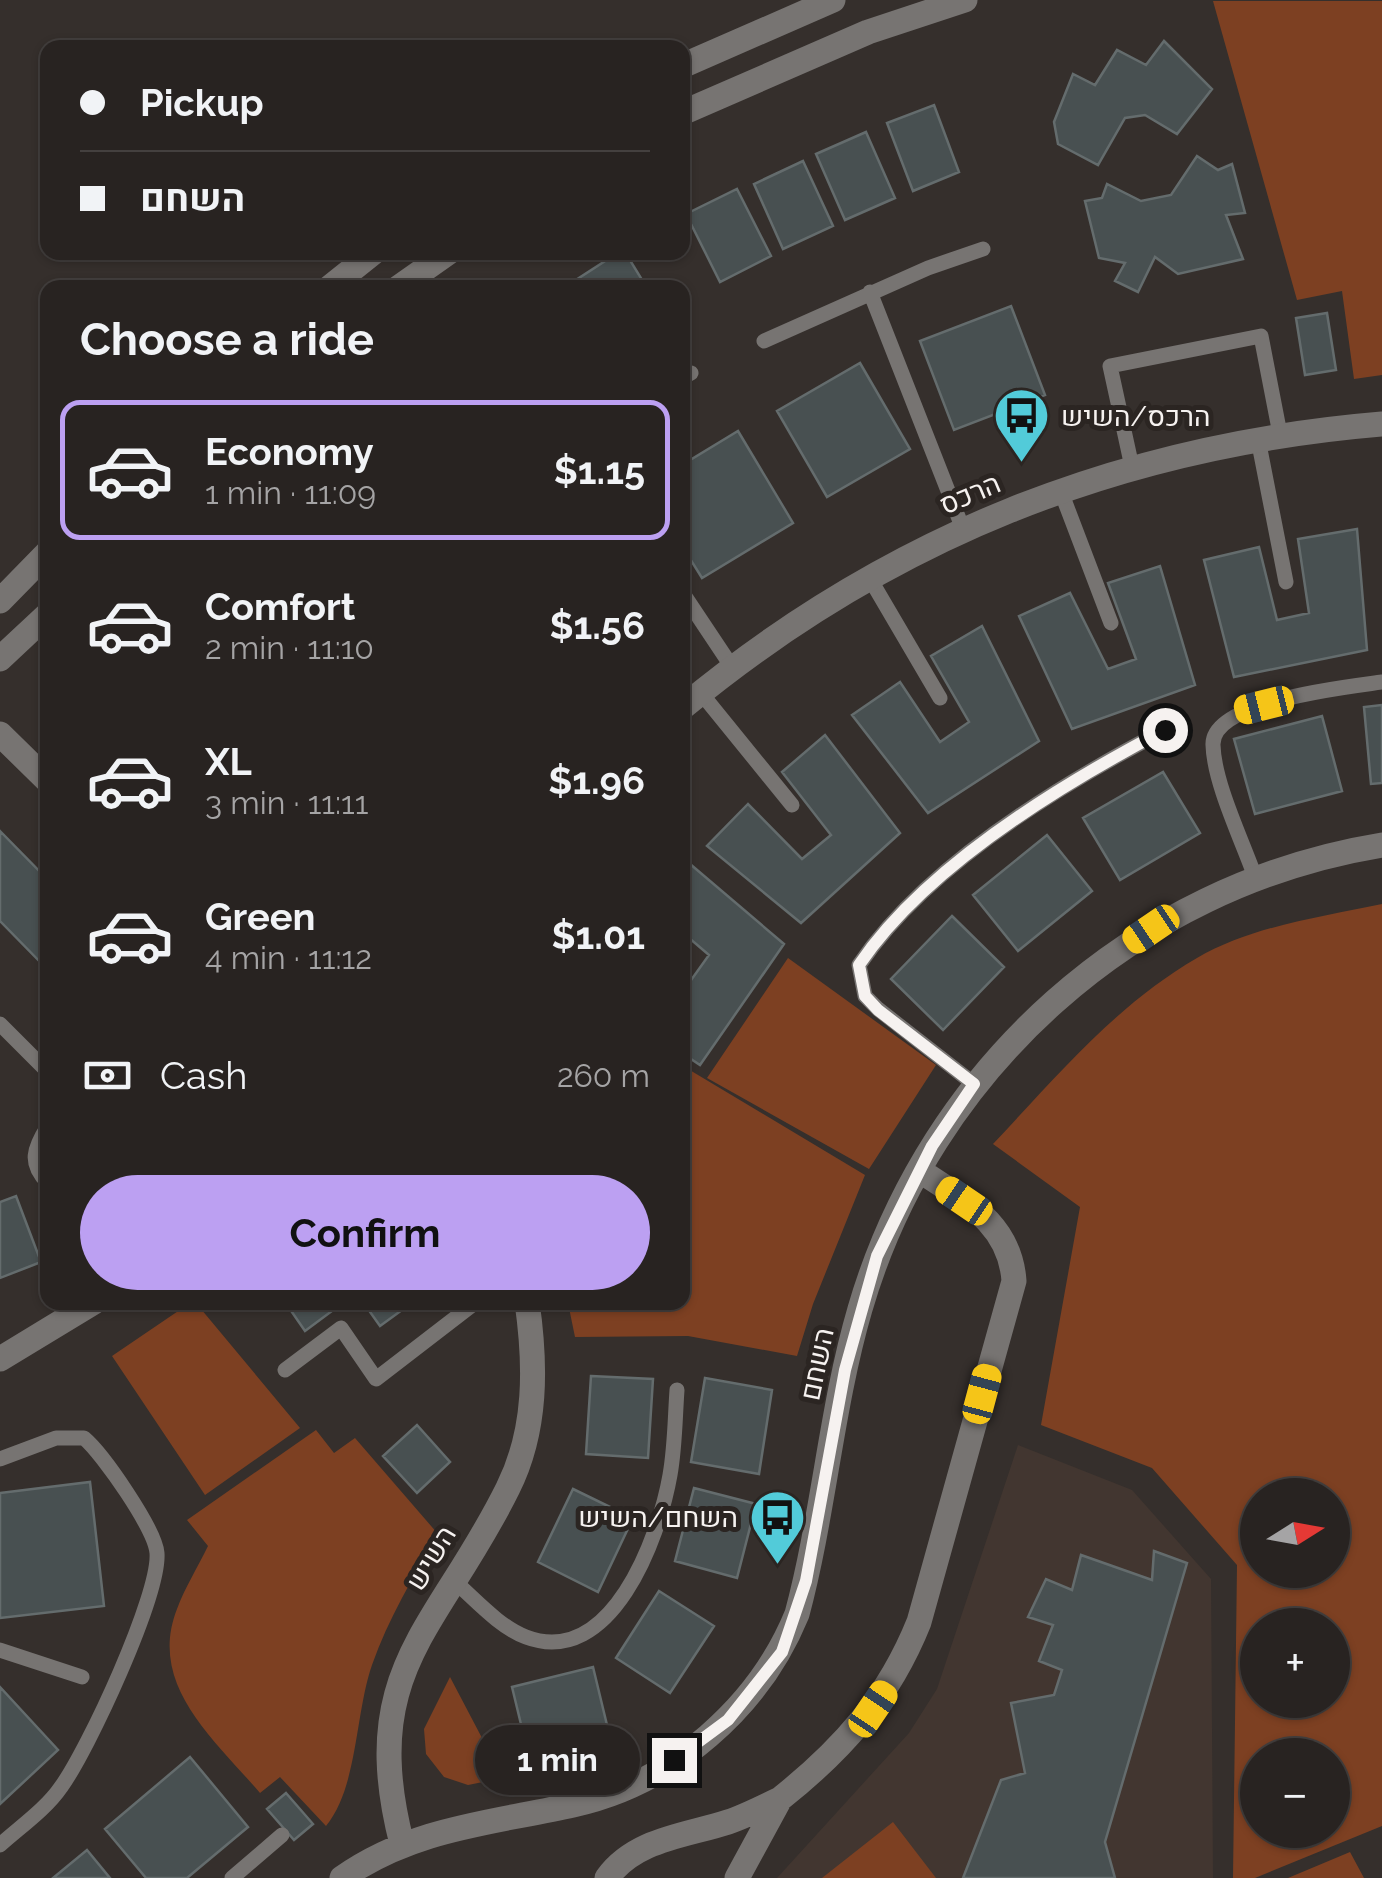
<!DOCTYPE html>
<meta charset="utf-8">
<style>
body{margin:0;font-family:Raleway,Heebo,sans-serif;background:#342f2e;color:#f1f3f6;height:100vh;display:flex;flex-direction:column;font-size:38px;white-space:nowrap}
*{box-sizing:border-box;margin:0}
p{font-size:32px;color:#a5a4a5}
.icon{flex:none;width:55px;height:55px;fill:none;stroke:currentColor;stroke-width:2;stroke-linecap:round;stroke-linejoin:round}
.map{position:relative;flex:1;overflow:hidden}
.panel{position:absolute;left:40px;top:280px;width:650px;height:1030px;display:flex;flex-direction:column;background:#282321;border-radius:20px;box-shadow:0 2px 8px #0004,0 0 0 2px #44403f}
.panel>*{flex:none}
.banner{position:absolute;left:40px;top:40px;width:650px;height:220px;border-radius:20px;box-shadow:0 2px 8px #0004,0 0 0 2px #44403f;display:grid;align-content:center;height:220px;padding:0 40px;background:#282321}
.needle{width:65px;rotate:79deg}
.buttons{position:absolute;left:1240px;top:1478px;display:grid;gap:20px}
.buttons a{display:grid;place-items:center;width:110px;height:110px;border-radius:50%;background:#282321;box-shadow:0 2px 8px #0004,0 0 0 2px #44403f;font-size:50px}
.end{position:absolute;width:45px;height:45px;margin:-22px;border:12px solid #f6f2f0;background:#111;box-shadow:0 0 0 5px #111}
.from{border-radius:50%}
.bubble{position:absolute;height:70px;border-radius:35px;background:#282321;box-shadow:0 2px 8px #0004,0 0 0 2px #44403f;font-size:32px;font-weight:700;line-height:70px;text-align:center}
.car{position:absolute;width:30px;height:60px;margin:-30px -15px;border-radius:12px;box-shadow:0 0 8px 2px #0007;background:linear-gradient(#f5c518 24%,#345 0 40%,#f5c518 0 76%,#345 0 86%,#f5c518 0)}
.banner b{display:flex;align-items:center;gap:35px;height:95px;font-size:38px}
.banner b+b{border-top:2px solid #44403f}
.banner i{width:25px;height:25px;background:#f1f3f6}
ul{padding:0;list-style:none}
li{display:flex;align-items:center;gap:30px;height:140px;margin:0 20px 15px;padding:0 20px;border:5px solid transparent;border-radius:20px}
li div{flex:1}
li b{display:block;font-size:38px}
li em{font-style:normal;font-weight:700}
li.current{border-color:#bca0f2}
li>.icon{width:90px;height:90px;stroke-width:1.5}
h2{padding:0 40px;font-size:45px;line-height:120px}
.pay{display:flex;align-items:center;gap:25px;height:110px;padding:0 40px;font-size:38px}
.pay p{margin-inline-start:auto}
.cta{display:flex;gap:20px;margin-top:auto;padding:20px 40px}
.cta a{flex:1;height:115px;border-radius:60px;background:#bca0f2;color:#111;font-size:40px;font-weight:700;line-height:115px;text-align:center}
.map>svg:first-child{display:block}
.built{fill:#423630}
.green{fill:#7d4022;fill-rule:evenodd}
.building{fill:#485051;stroke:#646c6d;stroke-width:2.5}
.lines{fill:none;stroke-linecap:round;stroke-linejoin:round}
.service{stroke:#777472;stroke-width:15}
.minor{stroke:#777472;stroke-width:25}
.tertiary{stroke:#777472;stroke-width:25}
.route{stroke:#f6f2f0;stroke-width:12}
.labels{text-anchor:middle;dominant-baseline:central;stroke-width:10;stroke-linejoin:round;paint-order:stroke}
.poi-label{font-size:28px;fill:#f6f2f0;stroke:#2b2522;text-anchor:start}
.street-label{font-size:28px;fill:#f6f2f0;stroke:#2b2522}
</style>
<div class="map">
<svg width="1382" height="1878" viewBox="0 0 1382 1878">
<rect width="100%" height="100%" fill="#352f2c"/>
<path class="built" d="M1018 1445 1132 1490 1211 1579 1213 1878H777L909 1733 937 1689Z"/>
<path class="green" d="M1213 1H1382V375L1354 379 1342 291 1297 300Z
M1382 904V1826L1255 1878H1233L1237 1565 1152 1468 1041 1425 1080 1207 993 1144C1057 1076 1116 1005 1197 958 1252 926 1321 917 1382 904ZM1258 1495H1332V1570H1258ZM1258 1625H1332V1700H1258ZM1258 1755H1332V1830H1258Z
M788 958 936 1065 869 1169 707 1078Z
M683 1066 865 1175 813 1304 797 1356 688 1336 575 1337 568 1303 682 1302Z
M190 1303H196L300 1428 205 1495 112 1356Z
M316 1430 334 1453 355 1438 438 1534C414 1576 388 1619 372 1665 355 1714 358 1787 326 1826L280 1777 260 1793C215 1740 147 1685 177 1609 185 1587 198 1567 208 1546L187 1520Z
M450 1677 503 1778 468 1785 444 1777 426 1754 424 1729Z
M893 1822 936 1878H822Z
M1350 1852 1364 1878H1288Z"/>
<path class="building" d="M1164 41 1212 89 1177 134 1145 115 1125 118 1098 165 1058 144 1054 122 1073 74 1095 85 1117 50 1146 65Z
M934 105 959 172 913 191 887 123Z
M866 132 895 198 845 220 816 154Z
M1197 156 1218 170 1232 164 1245 213 1226 215 1243 259 1178 274 1155 257 1138 292 1115 281 1125 263 1099 258 1085 201 1102 198 1107 184 1141 201 1171 195Z
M803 161 833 226 783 249 754 184Z
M737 189 771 256 720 282 686 214Z
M619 252H625L647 288H581L576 280Z
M1011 306 1045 395 954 430 920 341Z
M1327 313 1336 370 1305 375 1296 318Z
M860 363 910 449 827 497 777 411Z
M738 431 793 523 702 578 682 546V465Z
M1357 529 1367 650 1234 677 1204 560 1259 547 1277 620 1309 613 1298 539Z
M1160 566 1195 685 1072 729 1019 616 1070 593 1108 669 1136 659 1108 583Z
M982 626 1039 741 928 813 852 715 900 682 940 742 969 722 931 656Z
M1382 705V783L1371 784 1364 707Z
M1322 716 1342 791 1255 814 1234 739Z
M825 735 900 833 801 923 707 846 748 804 802 859 831 835 782 772Z
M1163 772 1200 833 1120 880 1083 818Z
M0 831 48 880V970L0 921Z
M1047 835 1092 891 1018 951 973 895Z
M683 858 784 944 700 1065 682 1053V978L689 983 709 955 682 932Z
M952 916 1004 967 943 1030 891 979Z
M16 1196 41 1262 0 1278V1202Z
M285 1302H344L305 1331Z
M363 1302H413L380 1326Z
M591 1376 653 1379 648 1458 586 1454Z
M705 1378 772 1390 759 1474 691 1462Z
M417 1425 450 1462 417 1493 383 1456Z
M90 1482 104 1606 0 1618V1493Z
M694 1488 756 1504 737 1578 675 1561Z
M573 1489 633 1518 598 1592 538 1562Z
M1154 1551 1187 1563 1105 1842 1115 1878H963L1001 1780 1025 1773 1011 1703 1054 1695 1062 1670 1039 1661 1053 1625 1028 1617 1046 1579 1072 1590 1081 1555 1152 1580Z
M659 1591 714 1626 670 1693 616 1658Z
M593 1667 607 1725 526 1745 512 1687Z
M0 1687 58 1750 0 1804Z
M190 1757 248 1827 187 1878H146L105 1829Z
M286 1793 313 1824 294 1840 267 1809Z
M87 1850 110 1878H53Z"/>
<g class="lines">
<path class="service" d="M870 292 963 529
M764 341 928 268 983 249
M682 378 691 373
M1258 439 1286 582
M1132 467 1110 366 1261 336 1280 434
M1060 489 1111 623
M869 577 940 698
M682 592 732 667
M701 693 792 805
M1255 877C1242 840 1214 783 1213 745 1211 701 1347 687 1382 682
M0 1024 48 1072
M974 1084 878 1009 865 996 859 965C926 866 1061 784 1165 730
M48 1126C34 1148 28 1163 48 1183
M285 1370 341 1328 376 1379 476 1302
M0 1459 56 1438H84C103 1454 155 1529 157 1553 160 1595 88 1750 61 1787 46 1809 20 1827 0 1845
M453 1580C474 1598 499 1627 526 1637 611 1669 659 1538 670 1475 675 1447 675 1418 677 1390
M0 1650 82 1677
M232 1878 282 1835"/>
<path class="minor" d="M682 708C887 538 1118 446 1382 424
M0 734 48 781
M0 1359 94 1302
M780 1799C843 1749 889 1697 919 1622L1014 1281C1010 1222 963 1200 919 1170
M402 1844C357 1669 438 1630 508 1488 537 1430 536 1365 527 1302
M342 1878C413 1828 491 1823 573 1805 673 1783 759 1707 797 1614 824 1513 831 1408 860 1309 930 1068 1135 885 1382 845
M607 1878C635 1839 685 1836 728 1822 746 1816 763 1807 780 1799L737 1878"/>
<path class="tertiary" d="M682 66 833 0
M682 113 868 32 965 0
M329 288 374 252
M398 288 449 252
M0 601 48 552
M0 659 48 614"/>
</g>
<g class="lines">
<path class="route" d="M674 1760 728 1720 782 1652 806 1581 845 1370 877 1256 932 1146 974 1084 878 1010 865 996 859 965C926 866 1060 785 1165 730"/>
</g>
<defs>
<symbol id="bus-pin" viewBox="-11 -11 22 30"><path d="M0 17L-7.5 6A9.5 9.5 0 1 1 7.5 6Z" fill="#52cbd9" stroke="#2b2522"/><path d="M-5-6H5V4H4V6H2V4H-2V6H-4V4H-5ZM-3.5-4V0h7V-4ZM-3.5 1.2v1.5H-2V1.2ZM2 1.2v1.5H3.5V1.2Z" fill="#111"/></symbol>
</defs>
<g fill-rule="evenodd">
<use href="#bus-pin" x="990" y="384" width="63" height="86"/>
<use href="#bus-pin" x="746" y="1486" width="63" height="86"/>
</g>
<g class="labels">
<g class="poi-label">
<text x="1061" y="416">הרכס/השיש</text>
<text x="738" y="1517" text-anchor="end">השחם/השיש</text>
</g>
<g class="street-label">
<text transform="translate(970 494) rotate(-23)">הרכס</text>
<text transform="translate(817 1364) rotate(-78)">השחם</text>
<text transform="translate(431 1558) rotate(-59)">השיש</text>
</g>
</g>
</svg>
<div class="buttons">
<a><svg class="needle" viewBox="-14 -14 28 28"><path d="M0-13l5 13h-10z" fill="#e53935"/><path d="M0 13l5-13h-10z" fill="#a5a4a5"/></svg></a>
<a>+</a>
<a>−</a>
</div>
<i class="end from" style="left:1165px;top:730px"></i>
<i class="end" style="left:674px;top:1760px"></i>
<div class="bubble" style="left:475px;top:1725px;width:165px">1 min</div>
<i class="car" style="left:1264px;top:705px;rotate:256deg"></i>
<i class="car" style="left:1151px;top:929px;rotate:236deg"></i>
<i class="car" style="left:964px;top:1201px;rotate:304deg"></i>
<i class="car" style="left:982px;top:1394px;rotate:15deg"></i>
<i class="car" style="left:873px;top:1709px;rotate:34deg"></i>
<div class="banner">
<b><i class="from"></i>Pickup</b>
<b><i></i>השחם</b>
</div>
<section class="panel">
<h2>Choose a ride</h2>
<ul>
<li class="current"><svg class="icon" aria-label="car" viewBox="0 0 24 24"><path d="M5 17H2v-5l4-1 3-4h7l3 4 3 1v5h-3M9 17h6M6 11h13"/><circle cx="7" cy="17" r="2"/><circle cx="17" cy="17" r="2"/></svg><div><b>Economy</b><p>1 min · 11:09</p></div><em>$1.15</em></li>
<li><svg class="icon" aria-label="car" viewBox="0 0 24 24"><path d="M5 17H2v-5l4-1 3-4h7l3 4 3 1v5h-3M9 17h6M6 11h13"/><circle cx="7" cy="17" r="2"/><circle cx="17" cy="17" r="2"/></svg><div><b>Comfort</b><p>2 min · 11:10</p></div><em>$1.56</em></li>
<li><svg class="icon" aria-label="car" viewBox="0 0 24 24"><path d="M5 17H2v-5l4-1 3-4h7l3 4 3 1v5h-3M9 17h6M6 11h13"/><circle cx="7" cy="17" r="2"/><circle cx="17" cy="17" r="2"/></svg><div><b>XL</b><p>3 min · 11:11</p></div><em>$1.96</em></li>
<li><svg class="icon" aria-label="car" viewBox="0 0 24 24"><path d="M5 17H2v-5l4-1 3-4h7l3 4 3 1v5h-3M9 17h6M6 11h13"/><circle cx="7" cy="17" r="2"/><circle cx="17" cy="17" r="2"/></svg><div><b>Green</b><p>4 min · 11:12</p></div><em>$1.01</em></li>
</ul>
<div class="pay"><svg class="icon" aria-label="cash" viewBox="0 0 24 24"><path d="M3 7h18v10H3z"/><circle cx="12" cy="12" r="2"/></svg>Cash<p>260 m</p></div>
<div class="cta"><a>Confirm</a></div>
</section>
</div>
